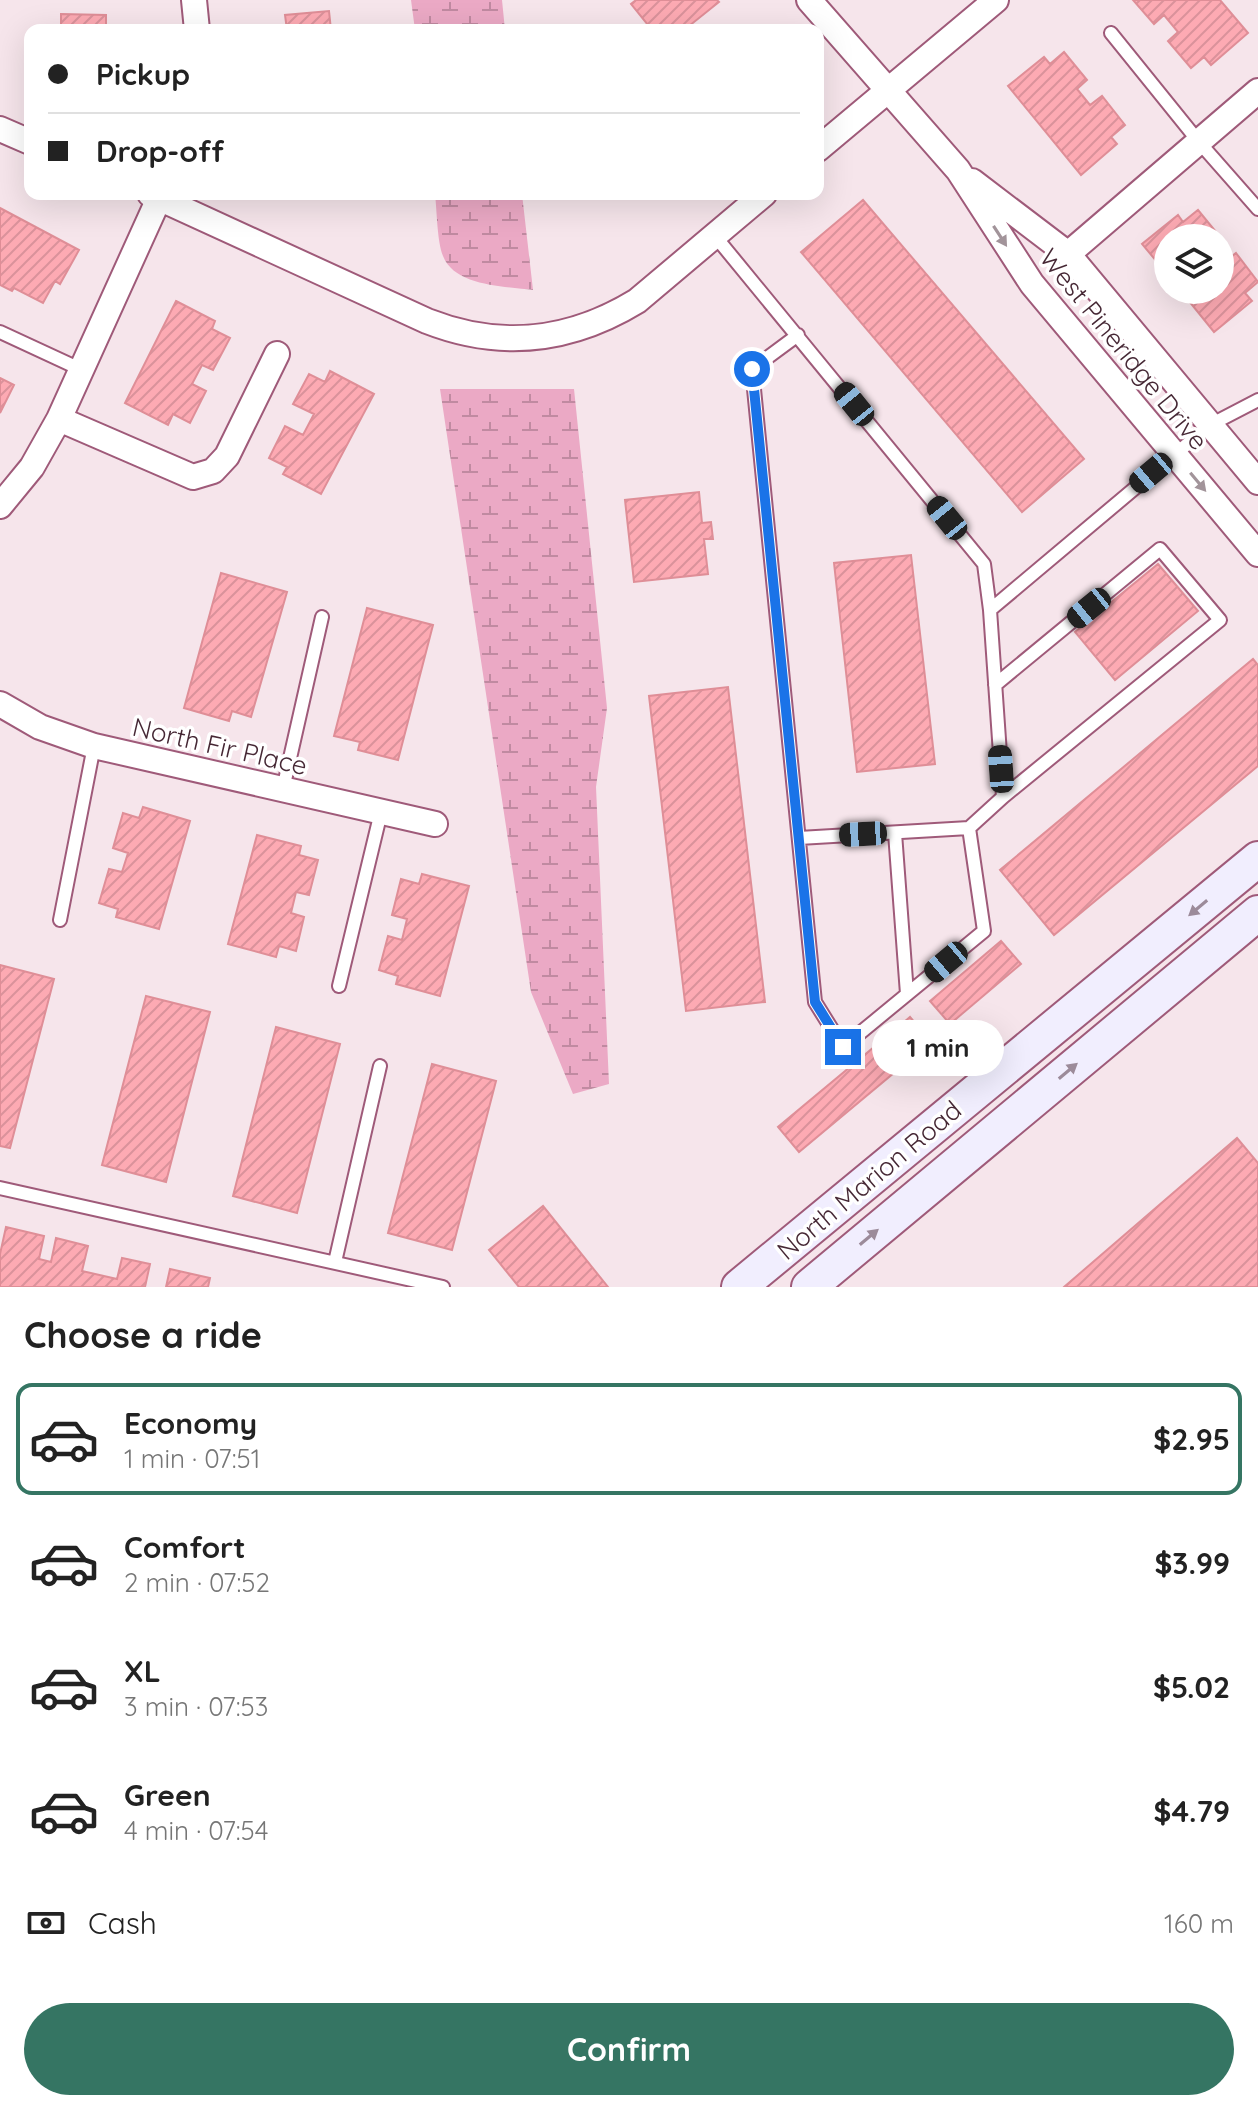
<!DOCTYPE html>
<meta charset="utf-8">
<style>
body{margin:0;font-family:Quicksand,sans-serif;background:#f2f2f2;color:#222;height:100vh;display:flex;flex-direction:column;font-size:30px;white-space:nowrap}
*{box-sizing:border-box;margin:0}
p{font-size:26px;color:#767676}
.icon{flex:none;width:44px;height:44px;fill:none;stroke:currentColor;stroke-width:2;stroke-linecap:round;stroke-linejoin:round}
.map{position:relative;height:1287px;overflow:hidden}
.details{display:flex;flex-direction:column;background:#fff;flex:1}
.details>*{flex:none}
.banner{position:absolute;left:24px;top:24px;width:800px;height:176px;border-radius:16px;box-shadow:0 8px 32px #0002;display:grid;align-content:center;height:176px;padding:0 24px;background:#fff}
.tools{position:absolute;left:1154px;top:224px;display:grid;gap:16px}
.tools a{display:grid;place-items:center;width:80px;height:80px;border-radius:50%;background:#fff;box-shadow:0 8px 32px #0002;font-size:40px}
.end{position:absolute;width:36px;height:36px;margin:-18px;border:10px solid #1a73e8;background:#fff;box-shadow:0 0 0 4px #fff}
.from{border-radius:50%}
.bubble{position:absolute;height:56px;border-radius:28px;background:#fff;box-shadow:0 8px 32px #0002;font-size:26px;font-weight:700;line-height:56px;text-align:center}
.car{position:absolute;width:24px;height:48px;margin:-24px -12px;border-radius:10px;box-shadow:0 0 6px 2px #0007;background:linear-gradient(#222 24%,#8ab4d8 0 40%,#222 0 76%,#8ab4d8 0 86%,#222 0)}
.banner b{display:flex;align-items:center;gap:28px;height:76px;font-size:30px}
.banner b+b{border-top:2px solid #e0e0e0}
.banner i{width:20px;height:20px;background:#222}
ul{padding:0;list-style:none}
li{display:flex;align-items:center;gap:24px;height:112px;margin:0 16px 12px;padding:0 8px;border:4px solid transparent;border-radius:16px}
li div{flex:1}
li b{display:block;font-size:30px}
li em{font-style:normal;font-weight:700}
li.on{border-color:#357563}
li>.icon{width:72px;height:72px;stroke-width:1.5}
h2{padding:0 24px;font-size:36px;line-height:96px}
.pay{display:flex;align-items:center;gap:20px;height:88px;padding:0 24px;font-size:30px}
.pay p{margin-inline-start:auto}
.cta{display:flex;gap:16px;margin-top:auto;padding:16px 24px}
.cta a{flex:1;height:92px;border-radius:48px;background:#357563;color:#fff;font-size:32px;font-weight:700;line-height:92px;text-align:center}
.map>svg:first-child{display:block}
.wetland{fill:url(#wetland-marsh)}
.building{fill:url(#building-hatch);stroke:#df8e97;stroke-width:2}
.lines{fill:none;stroke-linecap:round;stroke-linejoin:round}
.lane-casing{stroke:#9f5a79;stroke-width:16}
.street-casing{stroke:#9f5a79;stroke-width:28}
.secondary-casing{stroke:#9f5a79;stroke-width:38}
.lane{stroke:#fff;stroke-width:12}
.street{stroke:#fff;stroke-width:24}
.secondary{stroke:#f1eefe;stroke-width:34}
.oneway{fill:#a2949a}
.oneway2{fill:#9c8b9a}
.route{stroke:#1a73e8;stroke-width:10}
.labels{text-anchor:middle;dominant-baseline:central;stroke-width:7;stroke-linejoin:round;paint-order:stroke}
.street-label{font-size:26px;fill:#462835;stroke:#fff}
</style>
<div class="map">
<svg width="1258" height="1287" viewBox="0 0 1258 1287">
<defs>
<pattern id="wetland-marsh" width="20" height="14" patternUnits="userSpaceOnUse" patternTransform="scale(2)"><rect width="20" height="14" fill="#eba9c5"/><path d="M1 5h8M5 5V1M11 12h8M15 12V8" fill="none" stroke="#c08aa1"/></pattern>
<pattern id="building-hatch" width="6" height="6" patternUnits="userSpaceOnUse" patternTransform="scale(2)"><rect width="6" height="6" fill="#fdaab3"/><path d="M-1 1l2-2M0 6l6-6M5 7l2-2" fill="none" stroke="#da929b"/></pattern>
</defs>
<rect width="100%" height="100%" fill="#f6e5eb"/>
<path class="wetland" d="M411 0H502L505 30H415Z
M435 194H522L533 290C506 286 455 287 443 256 437 241 437 211 435 194Z
M440 389H574L607 708 596 787 609 1084 573 1094 531 992Z"/>
<path class="building" d="M636 0H717L719 2 684 30H652L631 4Z
M1133 0H1220L1248 33 1211 65 1204 57 1191 68 1168 41 1178 32 1164 15 1154 24Z
M329 11 331 30H287L285 15Z
M61 14 106 15V30H61Z
M1064 52 1087 80 1077 89 1090 105 1102 96 1125 125 1111 137 1117 144 1081 175 1008 86 1044 57 1050 64Z
M863 200 1084 459 1022 512 801 252Z
M0 208 79 250 60 284 55 281 43 303 14 288 12 291 0 285Z
M1198 210 1221 238H1168V275L1142 244 1178 215 1183 222Z
M1236 253 1258 282 1245 293 1252 301 1214 332 1180 290H1220V260L1223 263Z
M176 301 215 321 212 329 230 338 213 370 202 365 192 384 206 391 190 423 173 414 168 425 125 403Z
M330 371 374 394 321 494 283 474 287 467 269 458 285 426 303 435 314 414 293 404 309 374 325 382Z
M0 378 14 385 0 413Z
M699 492 702 523 711 522 713 539H704L708 574 634 582 625 500Z
M911 555 935 764 857 772 834 563Z
M1158 564 1198 611 1115 680 1075 632Z
M221 573 287 592 251 717 232 711 229 721 184 708Z
M367 608 433 625 398 760 358 750 360 742 334 736Z
M1253 659 1258 665V766L1054 935 1000 870Z
M728 687 765 1002 686 1011 649 696Z
M143 807 190 821 159 929 116 917 118 909 99 903 109 869 122 872 128 853 113 848 123 813 139 818Z
M257 835 301 846 299 855 318 860 309 895 296 892 291 913 304 917 296 951 279 946 276 957 228 944Z
M422 874 469 886 440 996 396 984 398 976 379 970 388 936 402 940 407 919 392 915 401 879 419 884Z
M1001 941 1021 964 950 1024 930 1001Z
M0 965 54 979 10 1148 0 1146Z
M146 996 210 1012 166 1182 102 1165Z
M910 1017 931 1042 799 1152 778 1127Z
M276 1027 340 1044 297 1213 233 1196Z
M432 1064 496 1081 452 1250 388 1233Z
M1237 1138 1258 1163V1287H1064Z
M543 1206 608 1287H519L489 1250Z
M6 1227 44 1236 39 1259 51 1262 56 1238 88 1246 82 1271 117 1279 122 1258 150 1264 145 1287H0V1254Z
M170 1269 210 1278 208 1287H166Z"/>
<g class="lines">
<defs>
<path id="lane" d="M1111 33 1199 142 1258 209
M715 236 984 564 990 610 1210 425 1258 400
M0 332 80 369
M798 335 752 369 815 1002 843 1047 984 931 969 828 799 838
M990 610 1003 797
M283 789 322 617
M969 828 1003 797 1220 620 1160 549 995 685
M895 833 907 994
M60 920 94 746
M339 986 381 812
M0 1188 443 1287
M335 1262 380 1066"/>
<path id="street" d="M194 0 197 30
M809 0 958 170 1032 284 1258 554
M0 129 30 142
M818 149 996 0
M972 181 1068 254 1258 482
M150 194 427 321C501 350 570 342 637 301L764 194
M1068 254 1258 91
M59 419 193 477 213 471 227 456 277 354
M0 506 32 467 59 419 161 194
M0 704 40 727 94 746 435 824"/>
<path id="secondary" d="M739 1287 1258 859
M809 1287 1258 913"/>
</defs>
<use href="#lane" class="lane-casing"/>
<use href="#street" class="street-casing"/>
<use href="#secondary" class="secondary-casing"/>
<use href="#lane" class="lane"/>
<use href="#street" class="street"/>
<use href="#secondary" class="secondary"/>
</g>
<defs><path id="oneway-solid" d="M-6-.8H1V-3.2L6.5 0L1 3.2V.8H-6Z" transform="scale(2)"/></defs>
<g class="oneway">
<use href="#oneway-solid" transform="translate(1000 236) rotate(57)"/>
<use href="#oneway-solid" transform="translate(1198 482) rotate(50)"/>
</g>
<g class="oneway2">
<use href="#oneway-solid" transform="translate(1198 908) rotate(140)"/>
<use href="#oneway-solid" transform="translate(1068 1071) rotate(-40)"/>
<use href="#oneway-solid" transform="translate(869 1237) rotate(-40)"/>
</g>
<g class="lines">
<path class="route" d="M752 369 815 1002 843 1047"/>
</g>
<g class="labels">
<g class="street-label">
<text transform="translate(1124 349) rotate(51)">West Pineridge Drive</text>
<text transform="translate(220 746) rotate(13)">North Fir Place</text>
<text transform="translate(869 1180) rotate(-40)">North Marion Road</text>
</g>
</g>
</svg>
<div class="tools">
<a><svg class="icon" aria-label="layers" viewBox="0 0 24 24"><path d="M12 4l9 5-9 5-9-5zM3 14l9 5 9-5"/></svg></a>
</div>
<i class="end from" style="left:752px;top:369px"></i>
<i class="end" style="left:843px;top:1047px"></i>
<div class="bubble" style="left:872px;top:1020px;width:132px">1 min</div>
<i class="car" style="left:854px;top:404px;rotate:321deg"></i>
<i class="car" style="left:1151px;top:473px;rotate:230deg"></i>
<i class="car" style="left:947px;top:518px;rotate:321deg"></i>
<i class="car" style="left:1089px;top:608px;rotate:231deg"></i>
<i class="car" style="left:1001px;top:769px;rotate:356deg"></i>
<i class="car" style="left:863px;top:834px;rotate:267deg"></i>
<i class="car" style="left:946px;top:962px;rotate:230deg"></i>
<div class="banner">
<b><i class="from"></i>Pickup</b>
<b><i></i>Drop-off</b>
</div>
</div>
<section class="details">
<h2>Choose a ride</h2>
<ul>
<li class="on"><svg class="icon" aria-label="car" viewBox="0 0 24 24"><path d="M5 17H2v-5l4-1 3-4h7l3 4 3 1v5h-3M9 17h6M6 11h13"/><circle cx="7" cy="17" r="2"/><circle cx="17" cy="17" r="2"/></svg><div><b>Economy</b><p>1 min · 07:51</p></div><em>$2.95</em></li>
<li><svg class="icon" aria-label="car" viewBox="0 0 24 24"><path d="M5 17H2v-5l4-1 3-4h7l3 4 3 1v5h-3M9 17h6M6 11h13"/><circle cx="7" cy="17" r="2"/><circle cx="17" cy="17" r="2"/></svg><div><b>Comfort</b><p>2 min · 07:52</p></div><em>$3.99</em></li>
<li><svg class="icon" aria-label="car" viewBox="0 0 24 24"><path d="M5 17H2v-5l4-1 3-4h7l3 4 3 1v5h-3M9 17h6M6 11h13"/><circle cx="7" cy="17" r="2"/><circle cx="17" cy="17" r="2"/></svg><div><b>XL</b><p>3 min · 07:53</p></div><em>$5.02</em></li>
<li><svg class="icon" aria-label="car" viewBox="0 0 24 24"><path d="M5 17H2v-5l4-1 3-4h7l3 4 3 1v5h-3M9 17h6M6 11h13"/><circle cx="7" cy="17" r="2"/><circle cx="17" cy="17" r="2"/></svg><div><b>Green</b><p>4 min · 07:54</p></div><em>$4.79</em></li>
</ul>
<div class="pay"><svg class="icon" aria-label="cash" viewBox="0 0 24 24"><path d="M3 7h18v10H3z"/><circle cx="12" cy="12" r="2"/></svg>Cash<p>160 m</p></div>
<div class="cta"><a>Confirm</a></div>
</section>
